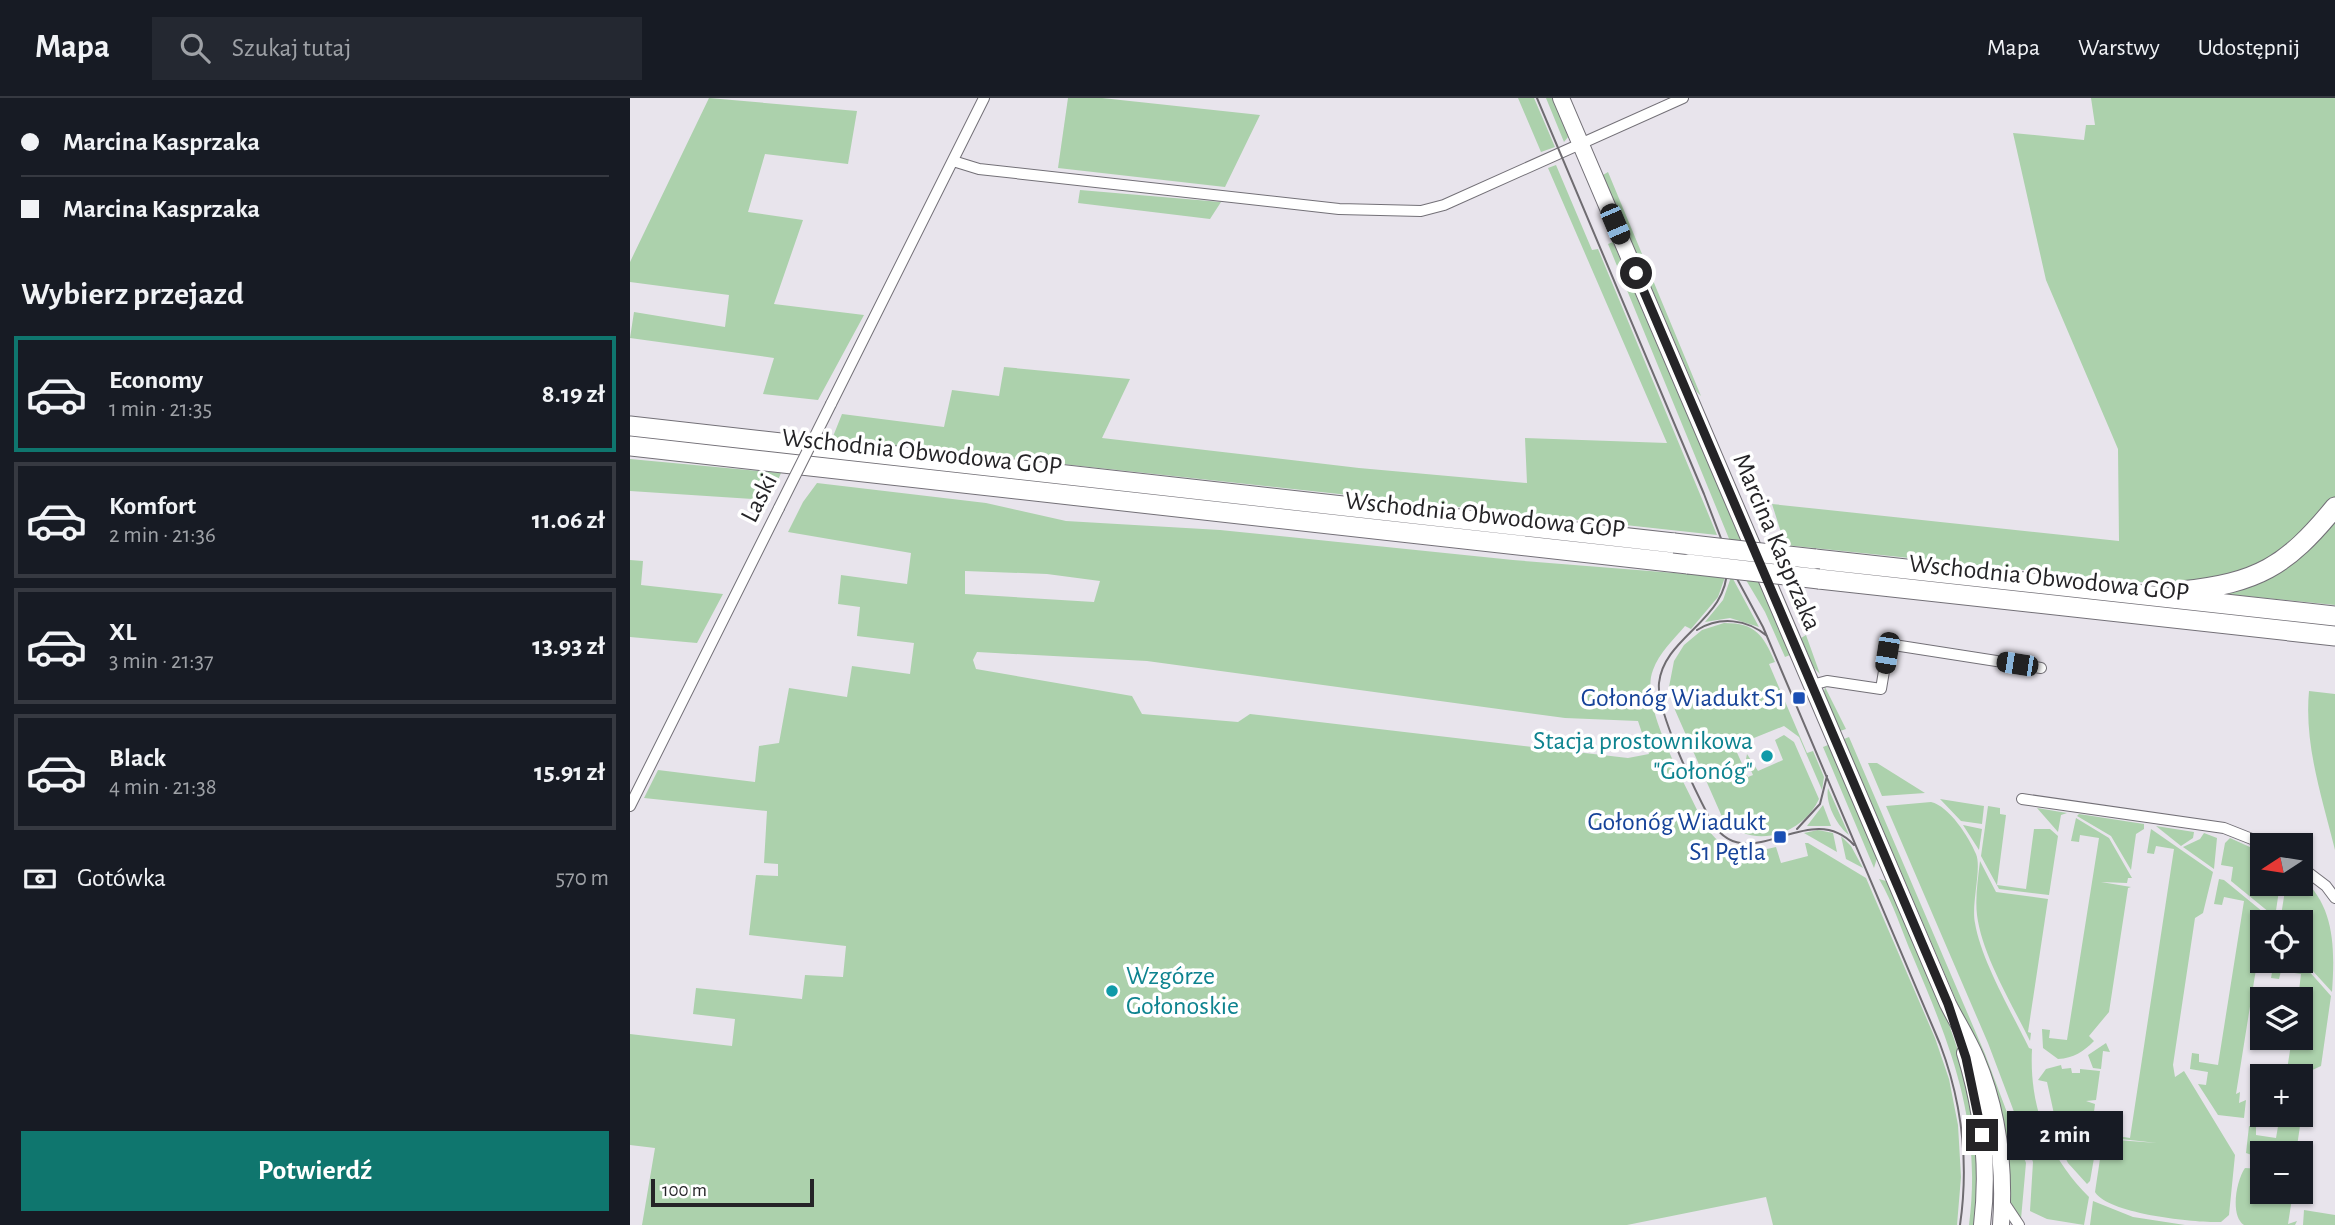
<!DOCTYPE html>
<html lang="pl">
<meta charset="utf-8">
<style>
body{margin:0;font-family:"Alegreya Sans",sans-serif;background:#242831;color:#f1f3f6;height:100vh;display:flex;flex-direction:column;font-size:26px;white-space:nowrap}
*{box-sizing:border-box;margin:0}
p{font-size:23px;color:#9ea1a6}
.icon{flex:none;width:38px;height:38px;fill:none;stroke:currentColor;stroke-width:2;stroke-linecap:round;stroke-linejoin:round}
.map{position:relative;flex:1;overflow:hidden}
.drawer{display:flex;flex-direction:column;background:#171b24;width:630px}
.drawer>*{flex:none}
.hud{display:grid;align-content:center;height:154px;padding:0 21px;background:#171b24}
.needle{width:46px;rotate:258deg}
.fabs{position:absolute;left:1620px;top:735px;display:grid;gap:14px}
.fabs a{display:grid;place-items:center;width:63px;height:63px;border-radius:0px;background:#171b24;box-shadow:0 2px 5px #0004;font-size:35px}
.scale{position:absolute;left:21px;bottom:18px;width:163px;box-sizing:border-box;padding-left:7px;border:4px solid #252427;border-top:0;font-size:19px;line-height:24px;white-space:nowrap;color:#252427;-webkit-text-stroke:5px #fff;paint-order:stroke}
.end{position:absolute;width:32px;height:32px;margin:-16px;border:9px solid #252427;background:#fff;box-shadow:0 0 0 4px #fff}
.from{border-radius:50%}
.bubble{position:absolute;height:49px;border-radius:0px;background:#171b24;box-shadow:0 2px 5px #0004;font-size:23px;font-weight:700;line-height:49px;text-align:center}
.car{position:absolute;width:21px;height:42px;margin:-21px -10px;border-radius:9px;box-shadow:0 0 5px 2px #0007;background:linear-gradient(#222 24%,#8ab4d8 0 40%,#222 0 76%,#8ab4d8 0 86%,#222 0)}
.hud b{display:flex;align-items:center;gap:24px;height:66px;font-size:26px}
.hud b+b{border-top:2px solid #363941}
.hud i{width:18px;height:18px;background:#f1f3f6}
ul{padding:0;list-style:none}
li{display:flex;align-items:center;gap:21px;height:116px;margin:0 14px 10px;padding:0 7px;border:4px solid #363941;border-radius:0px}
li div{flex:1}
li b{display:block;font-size:26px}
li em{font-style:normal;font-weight:700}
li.current{border-color:#0f766e}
li>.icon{width:63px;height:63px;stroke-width:1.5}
h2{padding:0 21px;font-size:32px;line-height:84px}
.pay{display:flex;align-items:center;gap:18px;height:77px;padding:0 21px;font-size:26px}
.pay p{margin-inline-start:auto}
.button{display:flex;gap:14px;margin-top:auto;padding:14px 21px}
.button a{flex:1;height:80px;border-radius:0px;background:#0f766e;color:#fff;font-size:28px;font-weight:700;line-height:80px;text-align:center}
header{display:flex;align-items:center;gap:42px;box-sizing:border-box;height:98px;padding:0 35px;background:#171b24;border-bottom:2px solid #363941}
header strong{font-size:33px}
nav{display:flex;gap:38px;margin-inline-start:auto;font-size:24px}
.search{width:490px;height:63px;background:#242831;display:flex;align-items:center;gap:18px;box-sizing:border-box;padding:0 24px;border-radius:0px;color:#9ea1a6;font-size:26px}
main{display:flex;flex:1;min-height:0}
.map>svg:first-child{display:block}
.green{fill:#acd1ac;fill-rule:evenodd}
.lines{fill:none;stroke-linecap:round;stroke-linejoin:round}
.street-casing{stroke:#737077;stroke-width:12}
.secondary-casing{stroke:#737077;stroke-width:18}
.highway-casing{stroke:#737077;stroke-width:21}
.street{stroke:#fff;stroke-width:10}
.secondary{stroke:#fff;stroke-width:16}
.highway{stroke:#fff;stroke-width:19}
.tram{stroke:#6f6c71;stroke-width:2}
.street-bridge-casing{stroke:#737077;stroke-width:12;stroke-linecap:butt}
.highway-bridge-casing{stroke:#737077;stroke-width:21;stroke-linecap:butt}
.street-bridge{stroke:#fff;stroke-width:10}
.highway-bridge{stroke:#fff;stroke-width:19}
.route{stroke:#252427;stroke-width:9}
.transit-dot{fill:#1a4fb4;stroke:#fff;stroke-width:2.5}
.culture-dot{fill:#0f9aa8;stroke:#fff;stroke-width:2.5}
.labels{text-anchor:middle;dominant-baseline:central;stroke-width:7;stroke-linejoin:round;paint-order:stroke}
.street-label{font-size:26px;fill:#252427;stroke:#fff}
.transit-label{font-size:26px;fill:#164399;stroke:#fff;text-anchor:end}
.culture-label{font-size:26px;fill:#0d838f;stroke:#fff;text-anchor:end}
</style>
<header>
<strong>Mapa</strong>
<div class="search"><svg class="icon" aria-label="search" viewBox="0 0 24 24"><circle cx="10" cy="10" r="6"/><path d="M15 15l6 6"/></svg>Szukaj tutaj</div>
<nav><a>Mapa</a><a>Warstwy</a><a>Udostępnij</a></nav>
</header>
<main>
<section class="drawer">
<div class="hud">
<b><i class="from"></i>Marcina Kasprzaka</b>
<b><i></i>Marcina Kasprzaka</b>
</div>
<h2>Wybierz przejazd</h2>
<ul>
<li class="current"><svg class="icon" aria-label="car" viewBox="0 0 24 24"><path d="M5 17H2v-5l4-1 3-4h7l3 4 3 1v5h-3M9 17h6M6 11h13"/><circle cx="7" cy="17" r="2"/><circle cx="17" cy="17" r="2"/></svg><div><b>Economy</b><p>1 min · 21:35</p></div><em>8.19 zł</em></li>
<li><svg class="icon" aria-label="car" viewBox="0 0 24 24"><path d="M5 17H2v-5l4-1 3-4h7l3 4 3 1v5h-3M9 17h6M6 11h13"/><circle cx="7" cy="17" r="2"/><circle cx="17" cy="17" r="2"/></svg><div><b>Komfort</b><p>2 min · 21:36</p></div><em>11.06 zł</em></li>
<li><svg class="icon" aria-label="car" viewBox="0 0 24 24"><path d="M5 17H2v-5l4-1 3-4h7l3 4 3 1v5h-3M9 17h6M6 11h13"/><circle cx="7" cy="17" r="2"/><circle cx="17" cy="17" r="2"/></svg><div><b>XL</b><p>3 min · 21:37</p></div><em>13.93 zł</em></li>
<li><svg class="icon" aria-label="car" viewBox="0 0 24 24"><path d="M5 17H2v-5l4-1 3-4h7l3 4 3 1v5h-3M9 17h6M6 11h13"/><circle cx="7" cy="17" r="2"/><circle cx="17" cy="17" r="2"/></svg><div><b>Black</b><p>4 min · 21:38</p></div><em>15.91 zł</em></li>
</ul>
<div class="pay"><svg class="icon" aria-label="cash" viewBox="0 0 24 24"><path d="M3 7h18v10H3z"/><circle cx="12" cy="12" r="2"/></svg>Gotówka<p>570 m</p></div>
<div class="button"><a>Potwierdź</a></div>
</section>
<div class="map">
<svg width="1705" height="1127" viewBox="0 0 1705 1127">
<rect width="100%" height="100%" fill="#e8e4ec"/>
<path class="green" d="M79 0 227 13 218 66 135 56 118 114 173 122 144 206 234 217 188 302 133 296 144 260 0 240 4 214 95 229 99 197 0 184V164Z
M438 0H472L630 17 595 89 428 70Z
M888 0H904L925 49 911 54Z
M916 0H922L936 33 938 39 934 44Z
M1461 0H1705V400L1646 460 1588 483 1520 485 1155 447 1142 406 1489 443 1488 351 1416 182 1383 35 1454 42 1456 27H1465Z
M926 67 962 152 968 151 1087 437 202 341 212 316 314 329 322 292 369 298 374 269 500 281 472 340 729 370 897 385 895 340 1037 345 918 70Z
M978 74 1071 298 1066 293 974 80 973 77Z
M450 92 591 104 580 121 448 105Z
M983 144 1160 557 1155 559 1135 514 1116 482 978 146Z
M0 361 151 375 139 402 0 393Z
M187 385 356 405 436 423 590 432 883 462 1095 479 1088 499 1061 531 1055 528C1044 541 1029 555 1023 572 1009 606 1054 683 1069 716 1088 753 1106 758 1146 749L1151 765 1178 758 1175 745H1178L1236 780 1305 940 1319 981 1328 1027 1331 1079 1327 1127H1143L1136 1099 997 1127H12L25 1050 0 1047V936L102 948 105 921 63 916 66 890 172 901 175 877 213 879 216 848 119 837 126 777 148 778V766L134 765 137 713 14 700 28 672 125 684 129 648 149 645 159 590 217 599 222 568 280 576 284 545 227 538 230 509 208 506 211 477 277 486 281 455 158 434 173 404ZM335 473 417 476 470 483 464 504 335 496ZM347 554 517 563 935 620 1008 623 1019 656 998 660 620 616 608 624 512 616 502 598 346 571 343 562Z
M1705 416V507L1585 495Z
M0 462 13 463 11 487 93 496 67 545 0 539Z
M1101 479H1102L1129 529 1100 520 1075 524 1093 502Z
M1094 525C1126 525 1133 537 1145 564L1139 566 1177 655 1183 653 1194 679 1192 692 1169 639 1154 628 1104 648 1118 679 1123 677 1116 661 1117 656 1128 673 1153 662 1145 642 1154 637 1164 644 1189 701C1173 737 1122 753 1093 721L1045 612 1039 589 1044 563 1054 547 1072 532Z
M1176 537 1190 576 1184 570 1171 540Z
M1195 589 1216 631 1210 633 1194 594Z
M1679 593 1705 596V752C1692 699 1674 647 1679 593Z
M1219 639 1355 956 1396 1065 1391 1121 1380 1103 1344 944 1214 641Z
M1198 647 1247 760 1244 770 1193 649Z
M1238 665H1247L1295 695 1252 698Z
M1198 690 1219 737C1207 728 1195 705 1198 690Z
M1310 701 1354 708 1352 726 1331 723Z
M1301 704C1319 708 1339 739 1346 756 1352 770 1341 806 1345 825 1351 862 1382 915 1399 950L1402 951C1399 1008 1418 1058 1459 1099L1454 1127 1417 1121 1400 1113 1403 1064 1358 945 1256 708Z
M1193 707 1201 728H1177Z
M1358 708 1370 710V716L1376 717 1367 787 1396 791 1404 731H1420L1428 738 1419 797 1369 791 1351 758Z
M1407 710 1437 715 1431 717 1428 734Z
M1449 716 1514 726V731L1506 736 1501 772 1481 738 1447 718Z
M1446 720 1479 740 1502 780H1498L1497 785 1471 784 1501 789 1498 790 1479 914 1459 938 1464 943C1453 954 1444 960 1428 961L1413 950 1412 931 1420 932 1419 940 1437 942 1469 740 1450 737 1449 744 1441 743Z
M1333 727 1352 731 1349 752Z
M1526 728 1564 734 1563 740 1551 748Z
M1521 731 1583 774 1573 815 1565 820 1543 967 1545 979 1554 973 1605 1057 1599 1117 1591 1124C1566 1125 1478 1116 1465 1094L1473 1041 1527 1045 1473 1039 1475 1028 1482 1029 1481 1037 1500 1040 1544 751 1526 748 1524 756 1517 755Z
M1188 732 1203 735 1207 754 1174 735Z
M1574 735 1587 740 1584 771 1553 749 1570 741Z
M1211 738 1221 748 1233 770 1216 761Z
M1600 740 1633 755V786H1650L1645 819 1601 783 1603 769 1591 767 1595 745Z
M1350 763 1366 794 1418 801 1398 934 1401 935 1400 943C1382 906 1352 857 1347 817 1345 799 1348 781 1350 763Z
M1671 779C1705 808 1705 850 1702 894L1671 860V824H1650L1656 786H1671Z
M1249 781 1256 783 1259 788C1288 856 1325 925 1340 998 1349 1041 1348 1084 1346 1127H1339C1352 1025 1322 951 1283 859 1272 834 1263 804 1249 781Z
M1589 781 1594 782 1644 823 1633 824 1631 862 1637 863 1626 871 1606 996 1610 994 1609 1005 1616 1002 1614 1020 1588 1017 1568 986 1576 987 1578 974 1560 971 1562 955 1569 956V964L1588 967 1614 803 1594 799 1592 807 1584 806Z
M1644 863H1670L1701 898 1691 968 1678 974 1666 1055H1633V1061L1616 1055 1619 1028 1626 1029V1037L1646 1040 1650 1017H1671V978H1656L1662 940H1671V901H1668L1671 876 1651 873 1649 881 1641 880Z
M1476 945 1480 954 1473 953 1471 971 1463 970 1458 957Z
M1431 967 1432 971 1441 970 1442 975H1450V971L1470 973 1466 1002 1456 1003 1465 1006 1461 1038 1452 1037 1451 1040 1467 1043 1460 1083 1457 1086 1438 1065 1417 1024 1426 1025 1417 984 1408 982 1416 971Z
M1615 1070 1633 1071V1094H1663L1658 1126 1667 1123 1665 1127H1614C1600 1118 1606 1083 1615 1070Z
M1463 1103 1503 1119 1555 1127H1460Z
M1674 1112 1705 1117V1127H1673Z"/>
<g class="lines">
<defs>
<path id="street" d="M323 63 349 71 709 111 791 113 814 107 1053 0
M201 306 354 0
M1182 587 1197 583 1251 591 1257 555 1264 547 1411 570
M1392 701 1594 730 1637 747
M0 708 149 410
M1671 769 1696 788 1705 800
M1373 1103 1389 1127"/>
<path id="secondary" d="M931 0 1318 906C1327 924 1338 941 1346 960 1368 1012 1375 1071 1371 1127
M1335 955C1352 1010 1359 1070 1352 1127"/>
<path id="highway" d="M0 328 1044 445
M0 348 1058 466
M1185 461 1705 518
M1189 481 1705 538
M1551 493C1627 485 1656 469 1705 409"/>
</defs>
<use href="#street" class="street-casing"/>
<use href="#secondary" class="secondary-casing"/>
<use href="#highway" class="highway-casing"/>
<use href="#street" class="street"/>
<use href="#secondary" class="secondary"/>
<use href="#highway" class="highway"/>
<path class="tram" d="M907 0 1074 396 1105 477 1133 529 1310 946C1332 1004 1339 1065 1330 1127
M1097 465C1101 522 1034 537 1029 585 1026 613 1065 692 1079 719 1114 787 1178 697 1224 747
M1067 532C1090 518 1117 521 1137 538
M1167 731 1190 706 1197 678"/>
<defs>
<path id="street-bridge" d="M149 410 201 306"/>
<path id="highway-bridge" d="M1044 445 1185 461
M1058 466 1189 481"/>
</defs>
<use href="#street-bridge" class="street-bridge-casing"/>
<use href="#highway-bridge" class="highway-bridge-casing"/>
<use href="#street-bridge" class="street-bridge"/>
<use href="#highway-bridge" class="highway-bridge"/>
</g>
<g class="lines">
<path class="route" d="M1006 175 1318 906 1336 960 1352 1037"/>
</g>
<g class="transit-dot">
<rect x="1162" y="593" width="14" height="14" rx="3.5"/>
<rect x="1143" y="732" width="14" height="14" rx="3.5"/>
</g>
<g class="culture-dot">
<circle cx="1137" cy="658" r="7"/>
<circle cx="482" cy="893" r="7"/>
</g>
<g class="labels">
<g class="street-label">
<text transform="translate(292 354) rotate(6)">Wschodnia Obwodowa GOP</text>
<text transform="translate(129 400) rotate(-63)">Laski</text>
<text transform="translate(855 417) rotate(6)">Wschodnia Obwodowa GOP</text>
<text transform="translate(1147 444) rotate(67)">Marcina Kasprzaka</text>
<text transform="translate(1419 480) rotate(6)">Wschodnia Obwodowa GOP</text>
</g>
<g class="transit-label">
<text x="1155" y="600">Gołonóg Wiadukt S1</text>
<text x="1136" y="724">Gołonóg Wiadukt<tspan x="1136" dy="30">S1 Pętla</tspan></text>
</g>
<g class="culture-label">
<text x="1123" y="643">Stacja prostownikowa<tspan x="1123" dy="30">"Gołonóg"</tspan></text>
<text x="496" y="878" text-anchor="start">Wzgórze<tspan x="496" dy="30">Gołonoskie</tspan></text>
</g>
</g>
</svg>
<div class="fabs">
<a><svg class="needle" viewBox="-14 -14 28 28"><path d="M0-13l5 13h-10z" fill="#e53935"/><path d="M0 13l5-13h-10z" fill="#9ea1a6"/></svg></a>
<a><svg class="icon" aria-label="locate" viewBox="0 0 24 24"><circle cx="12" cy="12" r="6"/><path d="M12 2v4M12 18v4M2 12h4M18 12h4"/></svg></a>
<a><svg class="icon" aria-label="layers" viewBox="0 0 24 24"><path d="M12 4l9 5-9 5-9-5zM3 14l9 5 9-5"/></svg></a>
<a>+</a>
<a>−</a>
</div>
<div class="scale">100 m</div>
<i class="end from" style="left:1006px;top:175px"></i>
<i class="end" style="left:1352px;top:1037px"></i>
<div class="bubble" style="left:1377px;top:1013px;width:116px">2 min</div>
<i class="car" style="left:985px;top:126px;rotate:157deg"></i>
<i class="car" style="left:1257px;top:555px;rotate:189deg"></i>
<i class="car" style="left:1387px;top:566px;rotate:279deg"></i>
</div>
</main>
